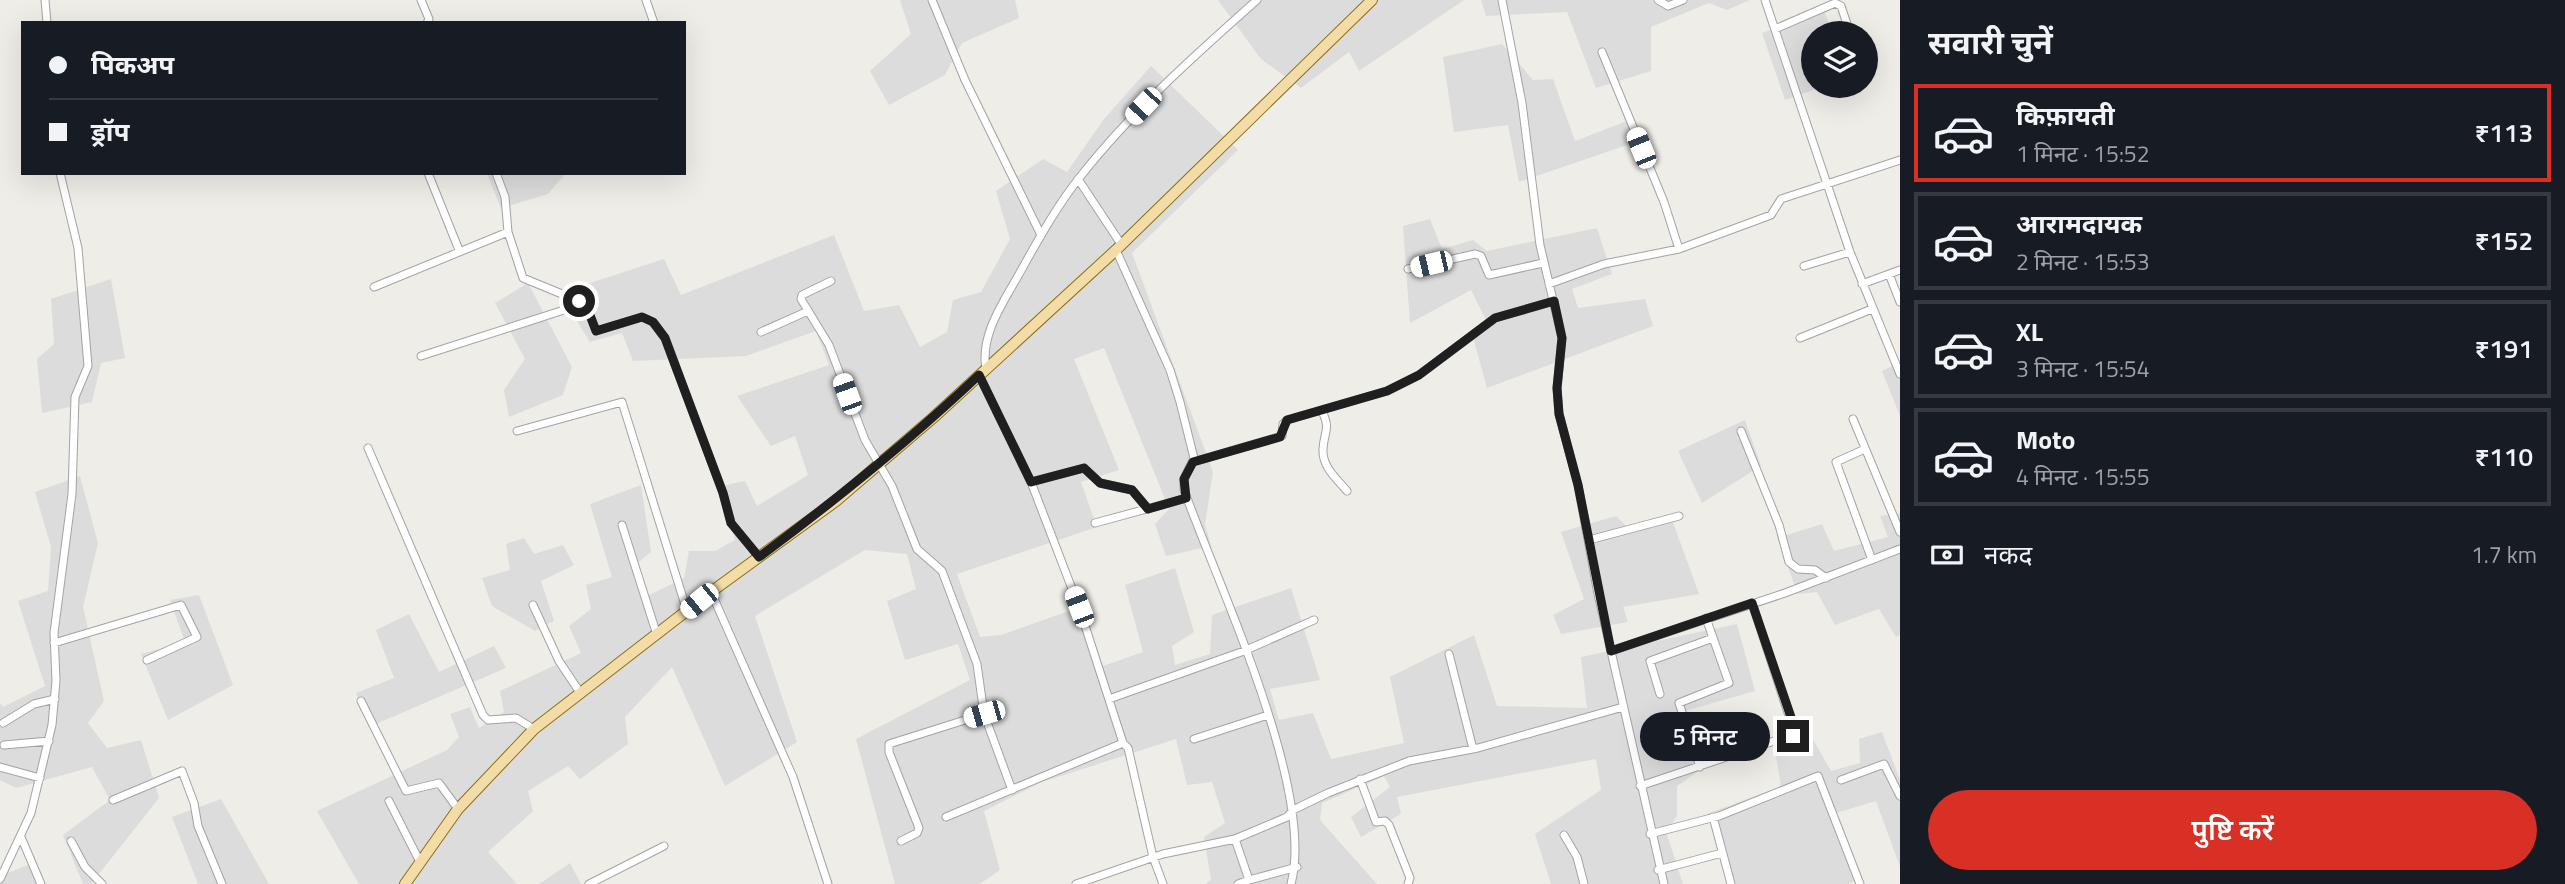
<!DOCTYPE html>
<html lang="hi">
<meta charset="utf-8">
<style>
body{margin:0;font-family:"Titillium Web","Noto Sans Devanagari",sans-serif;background:#242831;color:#f1f3f6;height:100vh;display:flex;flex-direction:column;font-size:26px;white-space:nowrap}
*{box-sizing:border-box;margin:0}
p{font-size:23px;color:#9ea1a6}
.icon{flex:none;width:38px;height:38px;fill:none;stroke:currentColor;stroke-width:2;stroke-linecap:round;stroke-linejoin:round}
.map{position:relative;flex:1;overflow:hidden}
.panel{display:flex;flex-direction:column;background:#171b24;width:665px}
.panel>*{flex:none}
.hud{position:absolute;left:21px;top:21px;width:665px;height:154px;border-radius:0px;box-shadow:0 7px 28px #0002;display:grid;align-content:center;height:154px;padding:0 28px;background:#171b24}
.buttons{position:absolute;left:1801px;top:21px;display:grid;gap:14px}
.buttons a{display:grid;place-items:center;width:77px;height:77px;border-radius:50%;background:#171b24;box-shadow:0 7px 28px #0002;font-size:35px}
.end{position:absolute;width:32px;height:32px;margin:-16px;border:9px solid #1f1f1f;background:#fff;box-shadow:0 0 0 4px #fff}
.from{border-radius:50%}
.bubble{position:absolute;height:49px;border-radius:24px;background:#171b24;box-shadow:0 7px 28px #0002;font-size:23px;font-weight:600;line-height:49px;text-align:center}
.car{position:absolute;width:21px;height:42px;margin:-21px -10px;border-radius:9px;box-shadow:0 0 5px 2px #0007;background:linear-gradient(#fff 24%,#345 0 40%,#fff 0 76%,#345 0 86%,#fff 0)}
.hud b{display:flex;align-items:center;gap:24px;height:66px;font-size:26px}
.hud b+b{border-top:2px solid #363941}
.hud i{width:18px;height:18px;background:#f1f3f6}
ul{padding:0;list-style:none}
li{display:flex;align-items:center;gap:21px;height:98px;margin:0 14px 10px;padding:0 14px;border:4px solid #363941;border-radius:0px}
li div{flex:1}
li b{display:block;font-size:26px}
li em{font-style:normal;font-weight:600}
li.current{border-color:#d93025}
li>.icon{width:63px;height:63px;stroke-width:1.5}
h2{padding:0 28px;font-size:32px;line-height:84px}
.pay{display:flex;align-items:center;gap:18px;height:77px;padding:0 28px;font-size:26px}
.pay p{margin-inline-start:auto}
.cta{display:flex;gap:14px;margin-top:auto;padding:14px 28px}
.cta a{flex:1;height:80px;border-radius:42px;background:#d93025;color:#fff;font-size:28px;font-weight:600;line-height:80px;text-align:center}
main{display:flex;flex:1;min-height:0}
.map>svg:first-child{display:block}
.residential{fill:#dddcdc}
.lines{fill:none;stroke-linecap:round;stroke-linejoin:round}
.street-casing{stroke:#a3a3a3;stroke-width:9}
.primary-casing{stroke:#8b710f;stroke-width:12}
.street{stroke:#fff;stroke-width:7}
.primary{stroke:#f3dca8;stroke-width:10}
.route{stroke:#1f1f1f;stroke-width:9}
</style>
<main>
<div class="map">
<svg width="1900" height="884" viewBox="0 0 1900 884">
<rect width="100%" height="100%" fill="#efede7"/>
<path class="residential" d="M900 0H1015L1019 18 962 43 945 75 889 105 870 71 911 34Z
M1218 0H1464L1359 71 1349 52 1301 88 1261 59Z
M1481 0H1750L1727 10 1709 3 1651 27V71L1596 88 1567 12 1486 16Z
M1824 12 1834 33H1813V86H1825L1785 100 1762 33Z
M1502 44 1533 80 1553 79 1575 141 1635 118 1636 142 1519 182 1508 125 1454 132 1443 57Z
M1151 66 1238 150 1132 253 1213 472 1205 524 1211 546 1166 556 1155 524 1169 509 1104 348 1074 359 1119 470 1081 482 1097 527 957 574 980 637 1001 635 1080 607 1103 666 1143 652 1125 585 1175 568 1194 632 1172 646 1175 665 1210 654 1212 615 1291 588 1320 680 1270 689 1279 720 1313 713 1331 759 1404 743 1390 677 1474 635 1497 706 1587 708 1581 657 1737 624 1755 691 1685 711 1699 771 1677 786V816L1666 832 1683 884H1551L1535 834 1601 790 1596 759 1397 797 1401 814 1361 837 1351 817 1390 787 1384 776 1322 803 1320 820 1377 884H1206L1211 879 1204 837 1225 823 1212 782 1187 785 1176 739 1042 782 984 811 1000 870 980 884H895L856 739 970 680 958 644 905 660 887 601 916 589 907 554 865 550 755 616 797 742 725 786 672 667 625 717 628 744 580 779 568 766 528 791 533 811 488 852 517 884H359L317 811 447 750 459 737 450 714 470 707 479 728 504 712 500 691 581 653 569 626 591 609 586 585 612 577 590 504 641 485 651 552 636 564 645 597 684 578 689 551H715L735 540 721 486 745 481 757 506 808 475 795 436 771 446 737 396 829 365 816 331 746 356 633 361 622 333 590 342 559 293 664 259 681 295 834 235 864 311 899 305 920 347 947 332 953 300 981 292 1010 239 996 191 1043 159 1067 172 1104 119Z
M566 173 548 194 501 208 487 174Z
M1430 219 1442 249 1473 240 1487 251 1597 228 1612 274 1572 289 1578 308 1645 299 1653 326 1487 388 1471 330 1487 322 1471 290 1410 323 1403 226Z
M111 279 125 358 101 363 92 402 42 413 37 359 54 344 51 299Z
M528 283 572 367 563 395 509 417 504 390 525 359 495 303Z
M1900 362V416L1882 371Z
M1745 420 1761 466 1702 503 1678 451Z
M80 476 98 543 83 607 104 701 88 723 107 748 141 740 159 798 91 884H83L63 835 110 800 92 767 16 788 0 780V703L3 707 45 686 18 601 48 591 51 547 35 492Z
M1900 513V635L1896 637 1879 609 1835 625 1817 592 1798 594 1777 538 1822 524 1834 551 1888 537 1880 516Z
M1670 514 1699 594 1623 607 1628 622 1561 634 1553 615 1584 599 1561 532 1616 516 1629 528Z
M524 538 534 554 563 545 574 565 541 581 554 621 535 631 492 606 482 578 510 570 506 544Z
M199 595 233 685 168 720 141 654 185 642 170 600Z
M409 614 439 672 494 646 506 668 369 727 356 693 394 678 376 630Z
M1882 732 1900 780V867L1876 801 1836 813 1862 878 1848 884H1736L1707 814 1781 786 1773 739 1811 736 1831 771 1860 763 1859 739Z
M221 799 269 884H198L172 817Z
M33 863 39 884H0V876Z
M570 863 581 884H539Z"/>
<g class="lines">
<defs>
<path id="street" d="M45 0 47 23
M421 0 429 19 427 23
M646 0 654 23
M932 0 965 80 1041 235
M1502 0 1522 103 1540 245 1562 338 1557 388 1559 414 1578 485 1598 594 1664 884
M1658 0 1668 6 1683 0
M1765 0 1850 252 1900 374
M1775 29 1835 3 1841 6 1850 33
M1602 52 1664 202 1679 249
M428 173 459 250
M496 173 505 197 508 232 523 278 579 301 588 310 596 331 642 317 653 322 665 338 723 493 731 523 759 557
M1078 179 1121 244
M1116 250 1170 370 1180 402 1194 458 1184 479V490C1218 585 1316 790 1291 884
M1804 266 1850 252
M1408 269 1475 254 1481 256 1489 275 1543 263
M1889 274 1900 302
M831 281 802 295 801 299 829 345 865 440 892 486 917 549 942 571 977 664 984 714 1012 790
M1549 284 1604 264 1679 249 1771 215 1781 199 1900 160
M1862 284 1900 270
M374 287 508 232
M761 332 808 311
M1800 338 1872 309
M421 356 564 310 579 301
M986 369C980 336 1002 304 1018 276 1037 242 1056 207 1080 177 1132 111 1194 56 1257 0
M979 375 1031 482 1084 468 1100 483 1132 490 1148 509
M1322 411C1331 430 1324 431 1323 449 1322 467 1337 479 1347 491
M1853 419 1900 532
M517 431 622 402 687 611
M1741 431 1779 525 1789 562 1798 569 1815 570 1826 578
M368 448 483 715 488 720 516 718 534 729
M1865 449 1836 462 1872 560
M1193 462 1282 436 1283 424 1287 420 1387 391 1419 375 1495 318 1554 301
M1095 523 1187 498
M622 525 657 635
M1589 540 1679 516
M711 592 793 777 828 884
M533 605 559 661 581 694
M54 643 181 605 197 637 147 660
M1611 651 1785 593 1900 549
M1449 654 1473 749
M1660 694 1650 661 1713 638
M1109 699 1244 651 1314 620
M361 701 406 791 439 783 458 809
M3 723 34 704 55 699
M1194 739 1268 715
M1123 743 1128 748 1153 857 1163 884
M4 745 49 741
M0 767 40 778
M1700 767 1679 703 1729 683 1706 618
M1360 779 1376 822 1385 821 1389 825 1410 878 1408 884
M1841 780 1884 764 1900 796
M1640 786 1795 734 1752 603
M113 800 182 771 194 803 198 826 222 884
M389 801 420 862
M946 817 1123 743 1079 607 1031 482
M1713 817 1731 884
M1650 834 1719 816 1818 776 1860 884
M1564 835 1577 857 1584 884
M21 837 41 884
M1235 839 1287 817 1293 810 1328 793 1409 761 1478 748 1623 707
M71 841 85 867 102 884
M901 841 917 833 919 828 889 752V744L984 714
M1658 870 1722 853
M0 879 31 813 52 725 56 681 54 633 72 494 75 397 88 366 78 248 60 173
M589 884 664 846
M1076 884 1163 854 1235 839 1249 880 1297 867
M1238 884 1249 880"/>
<path id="primary" d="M405 884 458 809 534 729 711 592 836 501 934 417 1116 250 1372 0"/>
</defs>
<use href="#street" class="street-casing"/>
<use href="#primary" class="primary-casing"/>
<use href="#street" class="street"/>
<use href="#primary" class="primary"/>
</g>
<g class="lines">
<path class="route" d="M579 301 588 310 596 331 642 317 653 322 665 338 723 493 731 523 759 557C836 500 909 441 979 375L1031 482 1084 468 1100 483 1132 490 1148 509 1186 498 1184 479 1193 462 1280 437 1287 420 1387 391 1419 375 1495 318 1554 301 1562 338 1557 388 1559 414 1578 485 1611 651 1752 603 1794 726 1793 736"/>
</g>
</svg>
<div class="buttons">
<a><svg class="icon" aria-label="layers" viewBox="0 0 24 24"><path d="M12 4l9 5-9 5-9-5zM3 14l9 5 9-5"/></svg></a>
</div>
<i class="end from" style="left:579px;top:301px"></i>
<i class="end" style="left:1793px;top:736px"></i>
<div class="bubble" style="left:1640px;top:712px;width:130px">5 मिनट</div>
<i class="car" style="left:1143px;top:106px;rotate:223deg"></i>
<i class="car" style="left:1641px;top:148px;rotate:338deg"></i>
<i class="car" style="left:1431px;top:264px;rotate:257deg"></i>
<i class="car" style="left:847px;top:394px;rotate:340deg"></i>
<i class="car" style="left:699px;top:601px;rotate:231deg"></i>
<i class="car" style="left:1079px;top:607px;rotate:339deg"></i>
<i class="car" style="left:984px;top:714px;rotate:254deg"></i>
<div class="hud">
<b><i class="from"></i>पिकअप</b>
<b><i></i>ड्रॉप</b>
</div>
</div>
<section class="panel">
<h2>सवारी चुनें</h2>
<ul>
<li class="current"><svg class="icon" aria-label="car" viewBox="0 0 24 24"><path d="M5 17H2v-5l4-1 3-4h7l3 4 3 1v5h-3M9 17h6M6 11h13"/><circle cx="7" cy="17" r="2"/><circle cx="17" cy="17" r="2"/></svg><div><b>किफ़ायती</b><p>1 मिनट · 15:52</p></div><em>₹113</em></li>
<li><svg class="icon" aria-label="car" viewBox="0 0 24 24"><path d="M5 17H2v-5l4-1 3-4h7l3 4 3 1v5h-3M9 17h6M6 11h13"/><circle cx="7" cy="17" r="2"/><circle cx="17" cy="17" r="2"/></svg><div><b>आरामदायक</b><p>2 मिनट · 15:53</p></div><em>₹152</em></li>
<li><svg class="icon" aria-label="car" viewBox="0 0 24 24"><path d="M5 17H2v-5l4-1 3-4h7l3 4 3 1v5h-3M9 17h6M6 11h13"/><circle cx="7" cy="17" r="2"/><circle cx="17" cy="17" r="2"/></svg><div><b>XL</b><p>3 मिनट · 15:54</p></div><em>₹191</em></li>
<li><svg class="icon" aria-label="car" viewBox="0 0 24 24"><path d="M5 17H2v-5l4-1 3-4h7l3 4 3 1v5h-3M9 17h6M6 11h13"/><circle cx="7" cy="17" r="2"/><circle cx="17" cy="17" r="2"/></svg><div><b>Moto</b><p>4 मिनट · 15:55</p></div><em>₹110</em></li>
</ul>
<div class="pay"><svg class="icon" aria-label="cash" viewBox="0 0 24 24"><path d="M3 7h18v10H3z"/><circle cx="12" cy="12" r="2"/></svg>नकद<p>1.7 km</p></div>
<div class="cta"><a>पुष्टि करें</a></div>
</section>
</main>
